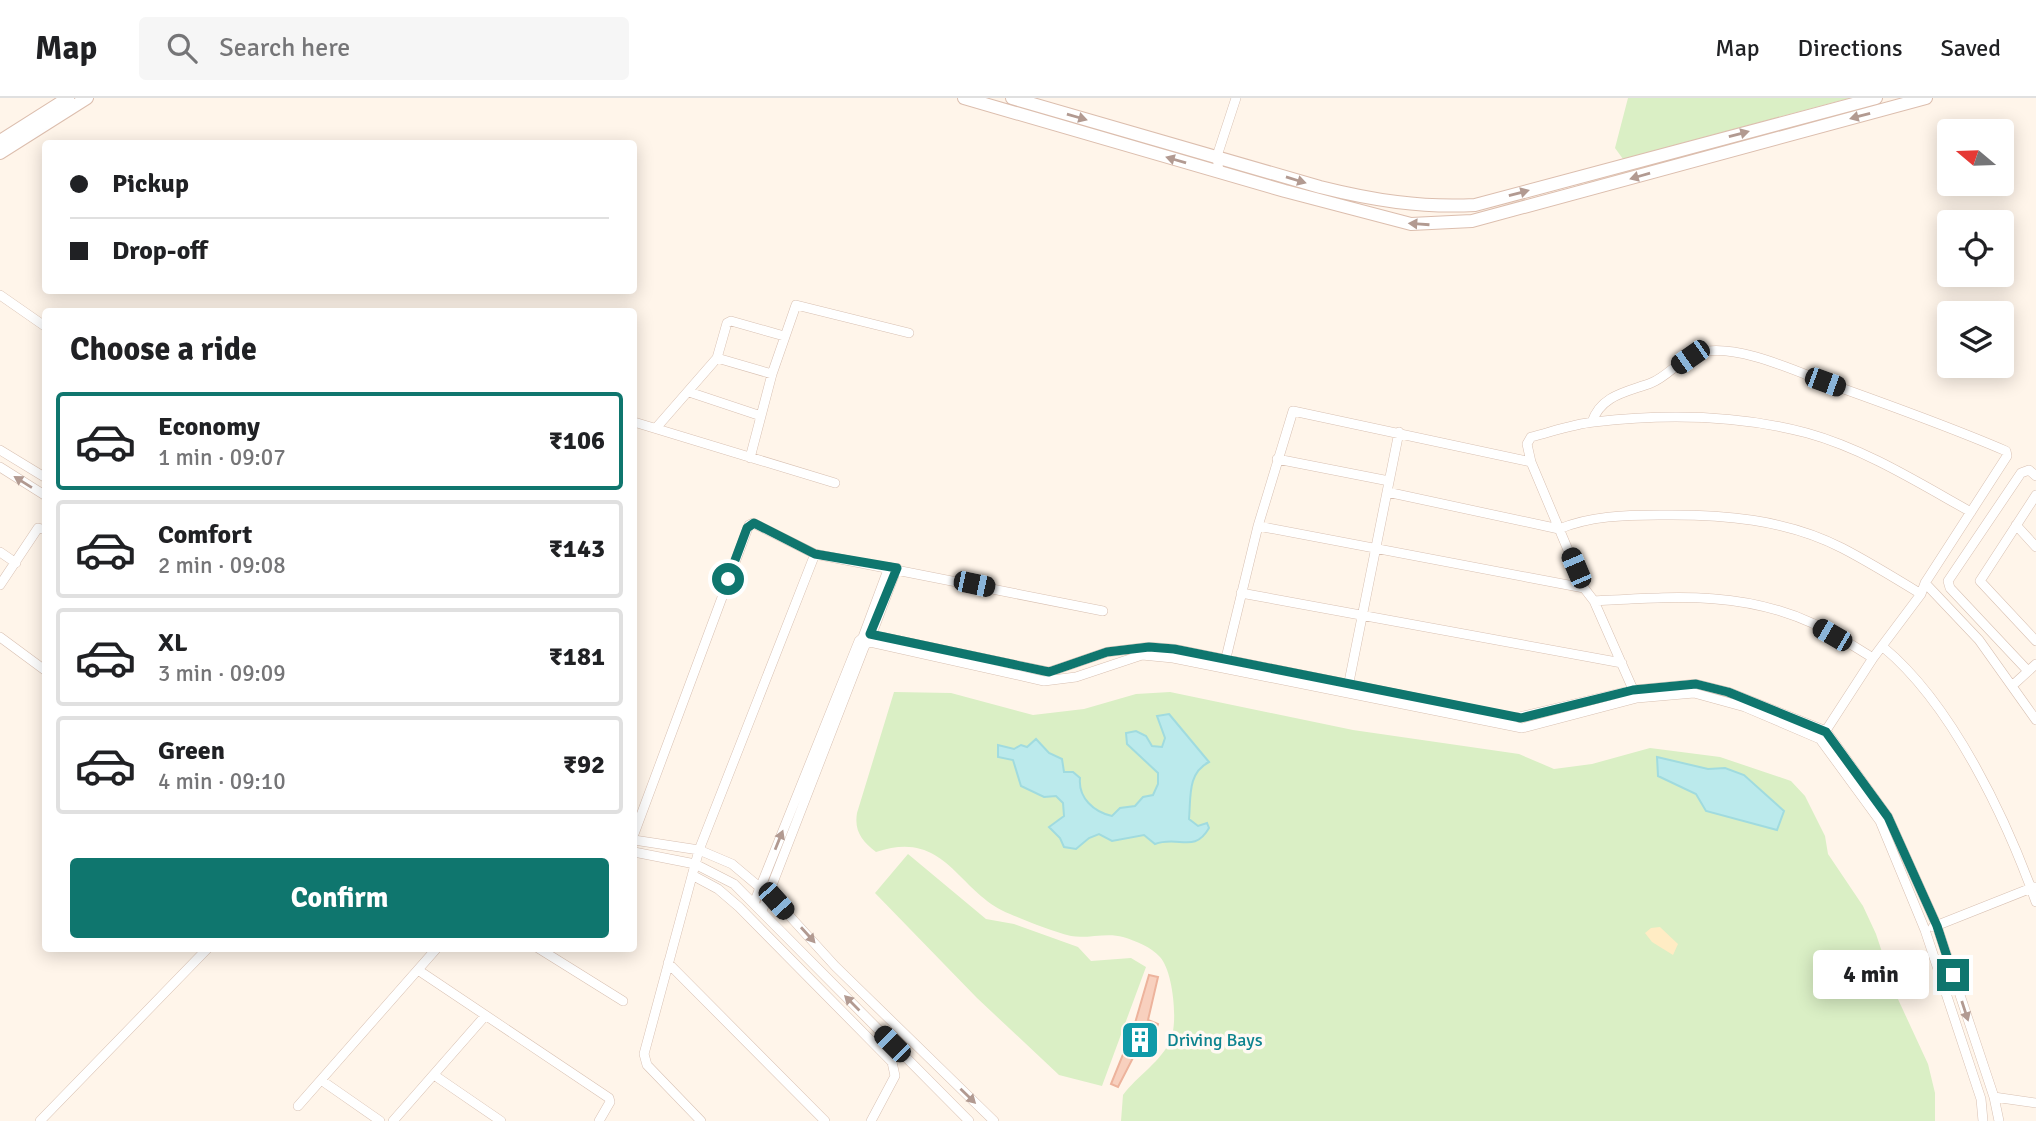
<!DOCTYPE html>
<meta charset="utf-8">
<style>
body{margin:0;font-family:Signika,sans-serif;background:#f6f6f6;color:#202124;height:100vh;display:flex;flex-direction:column;font-size:26px;white-space:nowrap}
*{box-sizing:border-box;margin:0}
p{font-size:23px;color:#757577}
.icon{flex:none;width:38px;height:38px;fill:none;stroke:currentColor;stroke-width:2;stroke-linecap:round;stroke-linejoin:round}
.map{position:relative;flex:1;overflow:hidden}
.panel{position:absolute;left:42px;top:210px;width:595px;height:644px;display:flex;flex-direction:column;background:#fff;border-radius:7px;box-shadow:0 4px 18px #0003}
.panel>*{flex:none}
.guide{position:absolute;left:42px;top:42px;width:595px;height:154px;border-radius:7px;box-shadow:0 4px 18px #0003;display:grid;align-content:center;height:154px;padding:0 28px;background:#fff}
.needle{width:46px;rotate:289deg}
.buttons{position:absolute;left:1937px;top:21px;display:grid;gap:14px}
.buttons a{display:grid;place-items:center;width:77px;height:77px;border-radius:7px;background:#fff;box-shadow:0 4px 18px #0003;font-size:35px}
.end{position:absolute;width:32px;height:32px;margin:-16px;border:9px solid #0f766e;background:#fff;box-shadow:0 0 0 4px #fff}
.from{border-radius:50%}
.bubble{position:absolute;height:49px;border-radius:7px;background:#fff;box-shadow:0 4px 18px #0003;font-size:23px;font-weight:700;line-height:49px;text-align:center}
.car{position:absolute;width:21px;height:42px;margin:-21px -10px;border-radius:9px;box-shadow:0 0 5px 2px #0007;background:linear-gradient(#222 24%,#8ab4d8 0 40%,#222 0 76%,#8ab4d8 0 86%,#222 0)}
.guide b{display:flex;align-items:center;gap:24px;height:66px;font-size:26px}
.guide b+b{border-top:2px solid #e0e0e0}
.guide i{width:18px;height:18px;background:#202124}
ul{padding:0;list-style:none}
li{display:flex;align-items:center;gap:21px;height:98px;margin:0 14px 10px;padding:0 14px;border:4px solid #e0e0e0;border-radius:7px}
li div{flex:1}
li b{display:block;font-size:26px}
li em{font-style:normal;font-weight:700}
li.current{border-color:#0f766e}
li>.icon{width:63px;height:63px;stroke-width:1.5}
h2{padding:0 28px;font-size:32px;line-height:84px}
.primary-button{display:flex;gap:14px;margin-top:auto;padding:14px 28px}
.primary-button a{flex:1;height:80px;border-radius:7px;background:#0f766e;color:#fff;font-size:28px;font-weight:700;line-height:80px;text-align:center}
header{display:flex;align-items:center;gap:42px;box-sizing:border-box;height:98px;padding:0 35px;background:#fff;border-bottom:2px solid #e0e0e0}
header strong{font-size:33px}
nav{display:flex;gap:38px;margin-inline-start:auto;font-size:24px}
.search{width:490px;height:63px;background:#f6f6f6;display:flex;align-items:center;gap:18px;box-sizing:border-box;padding:0 24px;border-radius:7px;color:#757577;font-size:26px}
.map>svg:first-child{display:block}
.green{fill:#daefc5}
.sand{fill:#ffecc4}
.water{fill:#bbeaec;stroke:#a0dbdf;stroke-width:2}
.building{fill:#f8d0be;stroke:#edb39c;stroke-width:2}
.lines{fill:none;stroke-linecap:round;stroke-linejoin:round}
.street-casing{stroke:#d8c0b2;stroke-width:10}
.secondary-casing{stroke:#dcbeae;stroke-width:14}
.street{stroke:#fff;stroke-width:9}
.secondary{stroke:#fff;stroke-width:12}
.oneway{fill:#b29a91}
.route{stroke:#0f766e;stroke-width:9}
.labels{text-anchor:middle;dominant-baseline:central;stroke-width:7;stroke-linejoin:round;paint-order:stroke}
.culture-label{font-size:18px;fill:#0d838f;stroke:#fff9f3;text-anchor:start}
</style>
<header>
<strong>Map</strong>
<div class="search"><svg class="icon" aria-label="search" viewBox="0 0 24 24"><circle cx="10" cy="10" r="6"/><path d="M15 15l6 6"/></svg>Search here</div>
<nav><a>Map</a><a>Directions</a><a>Saved</a></nav>
</header>
<div class="map">
<svg width="2036" height="1023" viewBox="0 0 2036 1023">
<rect width="100%" height="100%" fill="#fff5ea"/>
<path class="green" d="M1628 0H1850L1623 61 1615 50Z
M894 594 951 595 1033 617 1084 611 1136 596 1170 594 1353 632 1519 656 1554 671 1592 666 1650 650 1720 659 1791 683 1805 698 1825 738 1828 756 1863 808 1876 836 1897 899 1928 966 1935 995V1023H1121L1123 997C1137 978 1162 963 1171 941 1178 923 1173 873 1160 859 1151 849 1136 843 1123 839 1107 834 1087 841 1071 838 1051 833 1029 824 1010 816 957 795 947 730 876 754 862 743 854 733 857 715Z
M908 756 986 821 1014 826 1078 849 1091 863 1131 860 1146 869 1102 988 1059 977 977 900 875 795Z"/>
<path class="sand" d="M1660 829 1678 846 1673 857 1652 844 1645 835 1651 830Z"/>
<path class="water" d="M1169 616 1209 664C1187 675 1191 700 1189 721L1198 728 1207 725 1209 730C1194 756 1179 737 1155 746L1144 737 1112 743 1099 736 1089 740 1076 751 1064 749 1060 740 1049 729 1064 718 1063 705 1056 698 1044 699 1021 688 1013 662 998 659V647L1014 651 1021 647 1027 649 1036 641 1049 655 1062 661 1064 674H1073L1080 680C1078 700 1094 714 1112 718L1120 710 1135 708 1143 699 1153 697 1158 686V675L1127 646 1126 635 1136 633 1146 638 1152 648 1162 649 1165 640 1157 618Z
M1657 659 1708 671 1725 670 1744 677 1784 713 1777 732 1706 713 1696 696 1658 678Z"/>
<path class="building" d="M1149 877 1158 879 1148 922 1158 926 1147 957 1137 952 1118 989 1111 986 1133 932Z"/>
<g class="lines">
<defs>
<path id="street" d="M1219 74 1217 58 1236 0
M0 197 46 229
M717 260 772 276
M689 294 761 318
M634 324 835 385
M1592 324C1601 297 1627 294 1651 285 1669 278 1682 258 1701 254 1739 246 1795 273 1830 286 1889 307 1948 328 2006 353L2007 358 1925 485 1921 496 1873 560 1823 637
M656 330 717 260 727 225 731 223 784 238
M0 352 46 380
M750 360 772 276 796 207 909 235
M1277 361 1389 383
M0 369 46 398
M1387 394 1559 431C1590 418 1625 417 1659 417 1721 416 1786 421 1842 450 1869 464 1895 480 1921 496
M2036 397 1980 483 2036 543
M2016 427 2036 449
M1258 428 1584 490
M0 454 16 465
M1925 485 1979 542 2036 622
M0 487 38 430 46 432
M1241 495 1622 565
M1594 503C1670 499 1740 492 1812 525 1833 534 1853 548 1873 560
M0 539 46 573
M863 539 889 469
M870 541 897 470
M1883 549C1952 606 2006 720 2036 804
M1225 564 1258 428 1293 313 1531 364
M2028 573 1950 490 1948 483 2021 375 2029 372 2036 378
M2013 587 2036 566
M1348 589 1399 334
M1635 596 1594 503 1584 490 1531 364 1527 346 1531 339C1551 334 1573 326 1594 324 1663 316 1739 317 1807 335 1865 351 1919 385 1971 414
M634 736 749 427 753 425 815 456 1103 513
M634 742 699 752 732 766 776 803 835 868 994 1023
M634 754 695 766 734 786 969 1023
M692 777 718 791 739 809 892 964 895 978 871 1023
M754 805 859 543 867 536 1049 574 1107 554 1149 549 1174 551 1515 620 1633 592 1696 586 1728 594 1826 633 1888 719 1937 828 1994 999 1999 1023
M762 813 865 547 870 544 1044 583 1076 579 1142 557 1173 560 1522 630 1637 600 1694 595 1745 609 1820 641 1880 723 1925 832 1981 1001 1983 1023
M1933 829 2034 789
M538 850 623 903
M668 865 825 1023
M418 872 609 1000 610 1004 599 1023
M434 977 501 1023
M321 982 380 1023
M1994 999 2036 1005
M298 1008 437 850
M40 1023 208 850
M393 1023 485 918
M701 1023 647 967 644 956 699 752 815 456"/>
<path id="secondary" d="M964 0 1285 93 1411 126 1472 123 1926 0
M1012 0 1320 89C1372 102 1421 110 1475 107L1876 0
M0 43 68 0
M0 55 87 0"/>
</defs>
<use href="#street" class="street-casing"/>
<use href="#secondary" class="secondary-casing"/>
<use href="#street" class="street"/>
<use href="#secondary" class="secondary"/>
</g>
<defs><path id="oneway-solid" d="M-6-.8H1V-3.2L6.5 0L1 3.2V.8H-6Z" transform="scale(1.75)"/></defs>
<g class="oneway">
<use href="#oneway-solid" transform="translate(1860 18) rotate(165)"/>
<use href="#oneway-solid" transform="translate(1077 19) rotate(16)"/>
<use href="#oneway-solid" transform="translate(1739 36) rotate(-15)"/>
<use href="#oneway-solid" transform="translate(1176 62) rotate(-164)"/>
<use href="#oneway-solid" transform="translate(1640 78) rotate(164)"/>
<use href="#oneway-solid" transform="translate(1296 82) rotate(17)"/>
<use href="#oneway-solid" transform="translate(1519 95) rotate(-15)"/>
<use href="#oneway-solid" transform="translate(1419 126) rotate(-176)"/>
<use href="#oneway-solid" transform="translate(23 384) rotate(-148)"/>
<use href="#oneway-solid" transform="translate(779 742) rotate(-68)"/>
<use href="#oneway-solid" transform="translate(808 837) rotate(48)"/>
<use href="#oneway-solid" transform="translate(852 905) rotate(-135)"/>
<use href="#oneway-solid" transform="translate(1965 913) rotate(72)"/>
<use href="#oneway-solid" transform="translate(968 998) rotate(44)"/>
</g>
<g class="lines">
<path class="route" d="M728 481 747 430 754 425 815 456 897 470 870 536 1049 574 1107 554 1149 549 1174 551 1521 620 1633 592 1696 586 1728 594 1826 634 1888 719 1937 828 1953 877"/>
</g>
<defs>
<symbol id="building-square" viewBox="-11 -11 22 22"><rect x="-9" y="-9" width="18" height="18" rx="4" fill="#0f9aa8" stroke="#fff9f3"/><path d="M-4-6H4V6H1V3H-1V6H-4ZM-2.5-4.3h1.7v1.8h-1.7ZM.8-4.3h1.7v1.8H.8ZM-2.5-1h1.7V.8h-1.7ZM.8-1h1.7V.8H.8Z" fill="#fff"/></symbol>
</defs>
<g fill-rule="evenodd">
<use href="#building-square" x="1118" y="920" width="44" height="44"/>
</g>
<g class="labels">
<g class="culture-label">
<text x="1167" y="942">Driving Bays</text>
</g>
</g>
</svg>
<div class="buttons">
<a><svg class="needle" viewBox="-14 -14 28 28"><path d="M0-13l5 13h-10z" fill="#e53935"/><path d="M0 13l5-13h-10z" fill="#757577"/></svg></a>
<a><svg class="icon" aria-label="locate" viewBox="0 0 24 24"><circle cx="12" cy="12" r="6"/><path d="M12 2v4M12 18v4M2 12h4M18 12h4"/></svg></a>
<a><svg class="icon" aria-label="layers" viewBox="0 0 24 24"><path d="M12 4l9 5-9 5-9-5zM3 14l9 5 9-5"/></svg></a>
</div>
<i class="end from" style="left:728px;top:481px"></i>
<i class="end" style="left:1953px;top:877px"></i>
<div class="bubble" style="left:1813px;top:852px;width:116px">4 min</div>
<i class="car" style="left:1690px;top:259px;rotate:235deg"></i>
<i class="car" style="left:1825px;top:284px;rotate:110deg"></i>
<i class="car" style="left:1576px;top:470px;rotate:337deg"></i>
<i class="car" style="left:974px;top:486px;rotate:102deg"></i>
<i class="car" style="left:1832px;top:537px;rotate:300deg"></i>
<i class="car" style="left:776px;top:803px;rotate:138deg"></i>
<i class="car" style="left:892px;top:946px;rotate:315deg"></i>
<div class="guide">
<b><i class="from"></i>Pickup</b>
<b><i></i>Drop-off</b>
</div>
<section class="panel">
<h2>Choose a ride</h2>
<ul>
<li class="current"><svg class="icon" aria-label="car" viewBox="0 0 24 24"><path d="M5 17H2v-5l4-1 3-4h7l3 4 3 1v5h-3M9 17h6M6 11h13"/><circle cx="7" cy="17" r="2"/><circle cx="17" cy="17" r="2"/></svg><div><b>Economy</b><p>1 min · 09:07</p></div><em>₹106</em></li>
<li><svg class="icon" aria-label="car" viewBox="0 0 24 24"><path d="M5 17H2v-5l4-1 3-4h7l3 4 3 1v5h-3M9 17h6M6 11h13"/><circle cx="7" cy="17" r="2"/><circle cx="17" cy="17" r="2"/></svg><div><b>Comfort</b><p>2 min · 09:08</p></div><em>₹143</em></li>
<li><svg class="icon" aria-label="car" viewBox="0 0 24 24"><path d="M5 17H2v-5l4-1 3-4h7l3 4 3 1v5h-3M9 17h6M6 11h13"/><circle cx="7" cy="17" r="2"/><circle cx="17" cy="17" r="2"/></svg><div><b>XL</b><p>3 min · 09:09</p></div><em>₹181</em></li>
<li><svg class="icon" aria-label="car" viewBox="0 0 24 24"><path d="M5 17H2v-5l4-1 3-4h7l3 4 3 1v5h-3M9 17h6M6 11h13"/><circle cx="7" cy="17" r="2"/><circle cx="17" cy="17" r="2"/></svg><div><b>Green</b><p>4 min · 09:10</p></div><em>₹92</em></li>
</ul>
<div class="primary-button"><a>Confirm</a></div>
</section>
</div>
